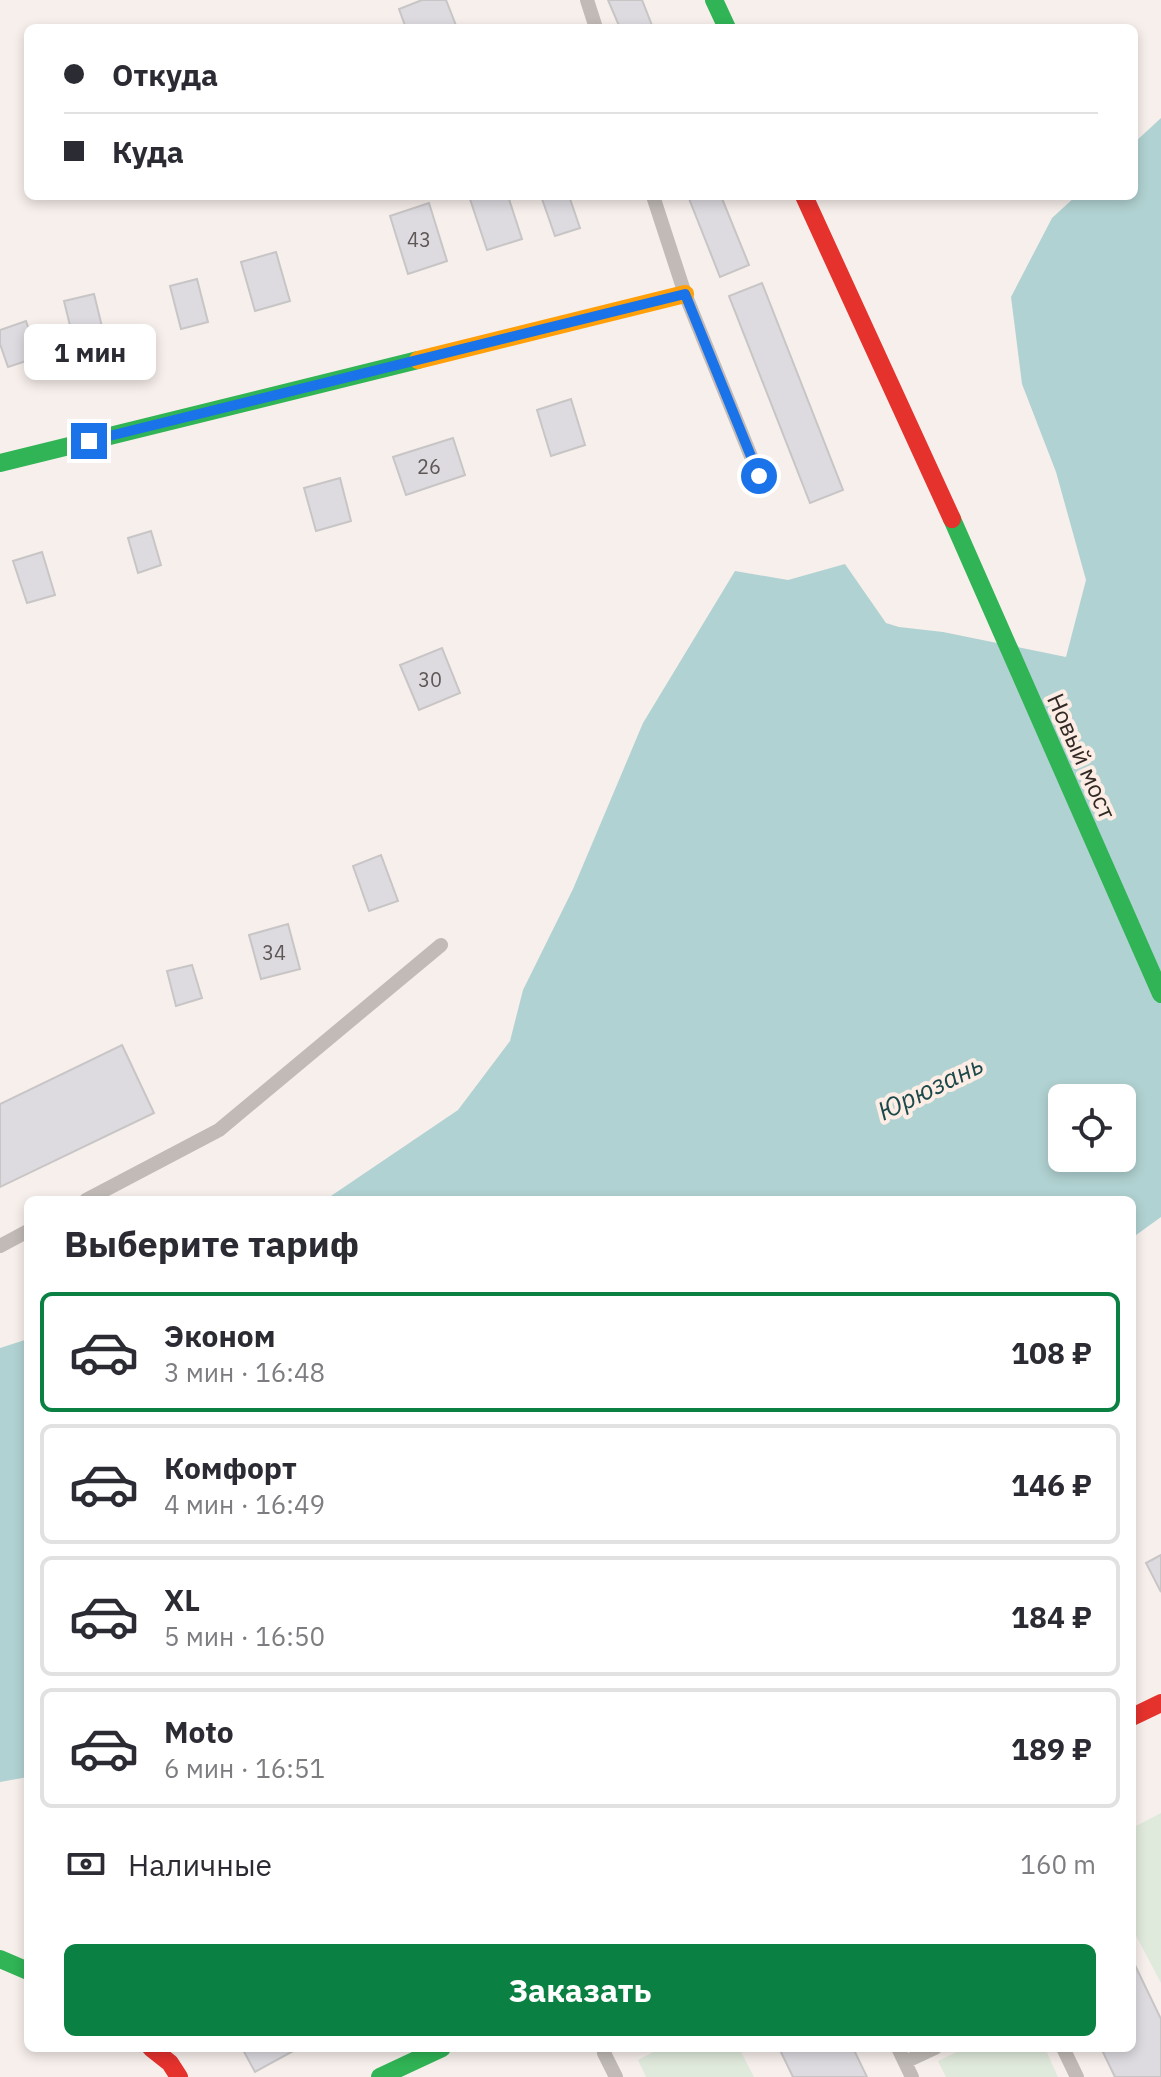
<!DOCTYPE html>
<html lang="ru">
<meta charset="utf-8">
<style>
body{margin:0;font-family:"IBM Plex Sans",sans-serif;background:#f7f7f7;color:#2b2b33;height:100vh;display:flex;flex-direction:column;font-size:30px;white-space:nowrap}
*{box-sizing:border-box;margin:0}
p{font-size:26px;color:#7c7c81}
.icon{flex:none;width:44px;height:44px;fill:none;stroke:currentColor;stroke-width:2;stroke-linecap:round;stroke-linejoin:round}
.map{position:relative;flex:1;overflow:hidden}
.panel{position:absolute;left:24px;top:1196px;width:1112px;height:856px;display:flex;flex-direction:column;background:#fff;border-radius:12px;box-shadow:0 4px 12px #0003}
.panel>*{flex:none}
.hud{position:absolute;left:24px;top:24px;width:1114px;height:176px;border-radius:12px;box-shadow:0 4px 12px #0003;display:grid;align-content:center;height:176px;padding:0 40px;background:#fff}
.tools{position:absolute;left:1048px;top:1084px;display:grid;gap:16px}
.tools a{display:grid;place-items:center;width:88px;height:88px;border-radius:12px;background:#fff;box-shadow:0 4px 12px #0003;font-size:40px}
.end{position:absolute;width:36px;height:36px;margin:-18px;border:10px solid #1a73e8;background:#fff;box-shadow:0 0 0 4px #fff}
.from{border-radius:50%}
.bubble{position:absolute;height:56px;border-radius:12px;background:#fff;box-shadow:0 4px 12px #0003;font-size:26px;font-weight:700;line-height:56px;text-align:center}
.hud b{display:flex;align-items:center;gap:28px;height:76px;font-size:30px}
.hud b+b{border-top:2px solid #e1e1e2}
.hud i{width:20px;height:20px;background:#2b2b33}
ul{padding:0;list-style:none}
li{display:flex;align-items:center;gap:24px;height:120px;margin:0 16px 12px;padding:0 24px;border:4px solid #e1e1e2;border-radius:12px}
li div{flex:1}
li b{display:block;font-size:30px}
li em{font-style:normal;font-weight:700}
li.active{border-color:#0b8043}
li>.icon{width:72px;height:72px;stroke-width:1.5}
h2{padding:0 40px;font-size:36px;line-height:96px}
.pay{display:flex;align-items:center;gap:20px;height:88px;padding:0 40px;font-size:30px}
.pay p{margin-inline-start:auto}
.cta{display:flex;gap:16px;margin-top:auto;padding:16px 40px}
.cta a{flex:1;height:92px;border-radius:12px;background:#0b8043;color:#fff;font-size:32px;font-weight:700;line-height:92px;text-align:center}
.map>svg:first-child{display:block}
.green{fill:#e0eadc}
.water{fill:#b1d2d2;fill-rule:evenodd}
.building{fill:#dedbe0;stroke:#c8c5c6;stroke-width:2}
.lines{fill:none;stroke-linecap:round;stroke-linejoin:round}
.lane{stroke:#c1bab6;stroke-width:14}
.fast{stroke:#30b455;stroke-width:18}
.slow{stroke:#ff9f0a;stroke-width:18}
.jam{stroke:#e5322d;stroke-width:18}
.route{stroke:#1a73e8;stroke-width:10}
.labels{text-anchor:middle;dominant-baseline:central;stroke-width:8;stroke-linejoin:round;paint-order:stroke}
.number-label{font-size:20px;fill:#5d5756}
.street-label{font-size:24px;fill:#312a26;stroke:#fdede5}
.water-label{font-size:26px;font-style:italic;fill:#1b494b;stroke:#fdede5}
</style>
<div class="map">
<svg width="1161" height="2077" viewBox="0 0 1161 2077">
<rect width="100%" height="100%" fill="#f7efeb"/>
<path class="green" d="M1161 1813V1983L1132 1928V1828Z
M661 2048H739L754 2077H646L638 2060Z
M965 2048H1045L1058 2077H946L938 2061Z"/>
<path class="water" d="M1161 118V1217L1132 1238V1200H325L458 1110 510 1041 523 990 573 889 643 723 735 571 788 580 845 564 886 623 899 627 943 632 1066 657 1086 580 1056 472 1022 384 1011 297 1052 218 1076 196H1134V143ZM1062 1098H1122V1158H1062Z
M28 1339V1777L0 1782V1348Z"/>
<path class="building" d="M422 0H446L457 28H406L399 9Z
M608 0H642L653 28H620Z
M469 196H508L522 239 487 250Z
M541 196H569L580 228 555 236Z
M688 196H721L749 265 720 277Z
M429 203 447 261 408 274 390 216Z
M276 252 290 301 255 311 241 262Z
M197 279 208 322 181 329 170 286Z
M762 283 843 490 810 503 729 296Z
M94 294 106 343 76 350 64 301Z
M26 321 38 357 8 367 0 344V330Z
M571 399 585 445 551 456 537 410Z
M453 438 465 475 406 495 393 457Z
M340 478 351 521 316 531 304 488Z
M151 531 161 565 138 573 128 538Z
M42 552 55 595 27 603 13 561Z
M442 648 460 693 419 710 400 665Z
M381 855 398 901 369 911 353 866Z
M288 924 300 969 261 979 249 935Z
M192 965 202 998 176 1006 167 971Z
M122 1045 154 1113 0 1187V1104Z
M1161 1555V1592L1146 1563Z
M1132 1959 1161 2019V2077H1115L1101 2048H1132Z
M242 2048H294L295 2050 255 2072Z
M779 2048H853L867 2077H793Z"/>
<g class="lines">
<path class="lane" d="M587 0 596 28
M653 196 685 294 759 476
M86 1200 219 1130 441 945
M0 1246 28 1231
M898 2048 912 2077
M1063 2048 1077 2077
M604 2053 616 2077
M905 2062 935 2048"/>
<path class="fast" d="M714 0 727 28
M0 463 418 360
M952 519 1161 994
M0 1959 28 1971
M380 2077 442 2048"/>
<path class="slow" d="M418 360 685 294"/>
<path class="jam" d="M804 196 952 519
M1132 1717 1161 1703
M151 2048 170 2063 179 2077"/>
</g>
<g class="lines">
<path class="route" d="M89 441 685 294 759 476"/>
</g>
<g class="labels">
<g class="number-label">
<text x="419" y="239">43</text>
<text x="429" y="466">26</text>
<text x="430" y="679">30</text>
<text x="274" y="952">34</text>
</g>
<g class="street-label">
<text transform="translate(1082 756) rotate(66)">Новый мост</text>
</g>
<g class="water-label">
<text transform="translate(930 1087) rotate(-26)">Юрюзань</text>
</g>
</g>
</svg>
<div class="tools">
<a><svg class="icon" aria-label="locate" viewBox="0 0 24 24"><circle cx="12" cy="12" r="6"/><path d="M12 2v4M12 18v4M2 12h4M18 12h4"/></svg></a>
</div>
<i class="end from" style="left:759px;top:476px"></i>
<i class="end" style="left:89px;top:441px"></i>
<div class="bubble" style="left:24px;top:324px;width:132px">1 мин</div>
<div class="hud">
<b><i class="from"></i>Откуда</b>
<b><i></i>Куда</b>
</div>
<section class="panel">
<h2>Выберите тариф</h2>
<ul>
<li class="active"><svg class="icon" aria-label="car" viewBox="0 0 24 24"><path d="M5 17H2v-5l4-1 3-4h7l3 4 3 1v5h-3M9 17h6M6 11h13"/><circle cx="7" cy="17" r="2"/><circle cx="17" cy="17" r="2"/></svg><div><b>Эконом</b><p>3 мин · 16:48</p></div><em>108 ₽</em></li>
<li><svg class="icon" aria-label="car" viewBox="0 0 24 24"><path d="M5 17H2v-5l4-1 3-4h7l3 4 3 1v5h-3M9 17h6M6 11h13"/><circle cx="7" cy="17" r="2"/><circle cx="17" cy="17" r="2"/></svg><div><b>Комфорт</b><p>4 мин · 16:49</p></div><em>146 ₽</em></li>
<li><svg class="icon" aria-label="car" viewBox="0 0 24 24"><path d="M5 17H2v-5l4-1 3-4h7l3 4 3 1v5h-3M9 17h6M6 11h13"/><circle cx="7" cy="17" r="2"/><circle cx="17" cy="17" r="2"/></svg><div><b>XL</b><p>5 мин · 16:50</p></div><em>184 ₽</em></li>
<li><svg class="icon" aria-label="car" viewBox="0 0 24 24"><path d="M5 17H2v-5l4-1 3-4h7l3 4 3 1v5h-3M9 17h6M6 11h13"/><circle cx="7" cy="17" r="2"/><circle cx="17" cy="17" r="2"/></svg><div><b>Moto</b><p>6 мин · 16:51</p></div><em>189 ₽</em></li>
</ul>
<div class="pay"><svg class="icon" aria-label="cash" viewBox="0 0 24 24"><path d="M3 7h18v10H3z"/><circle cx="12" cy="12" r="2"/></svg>Наличные<p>160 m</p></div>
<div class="cta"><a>Заказать</a></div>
</section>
</div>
